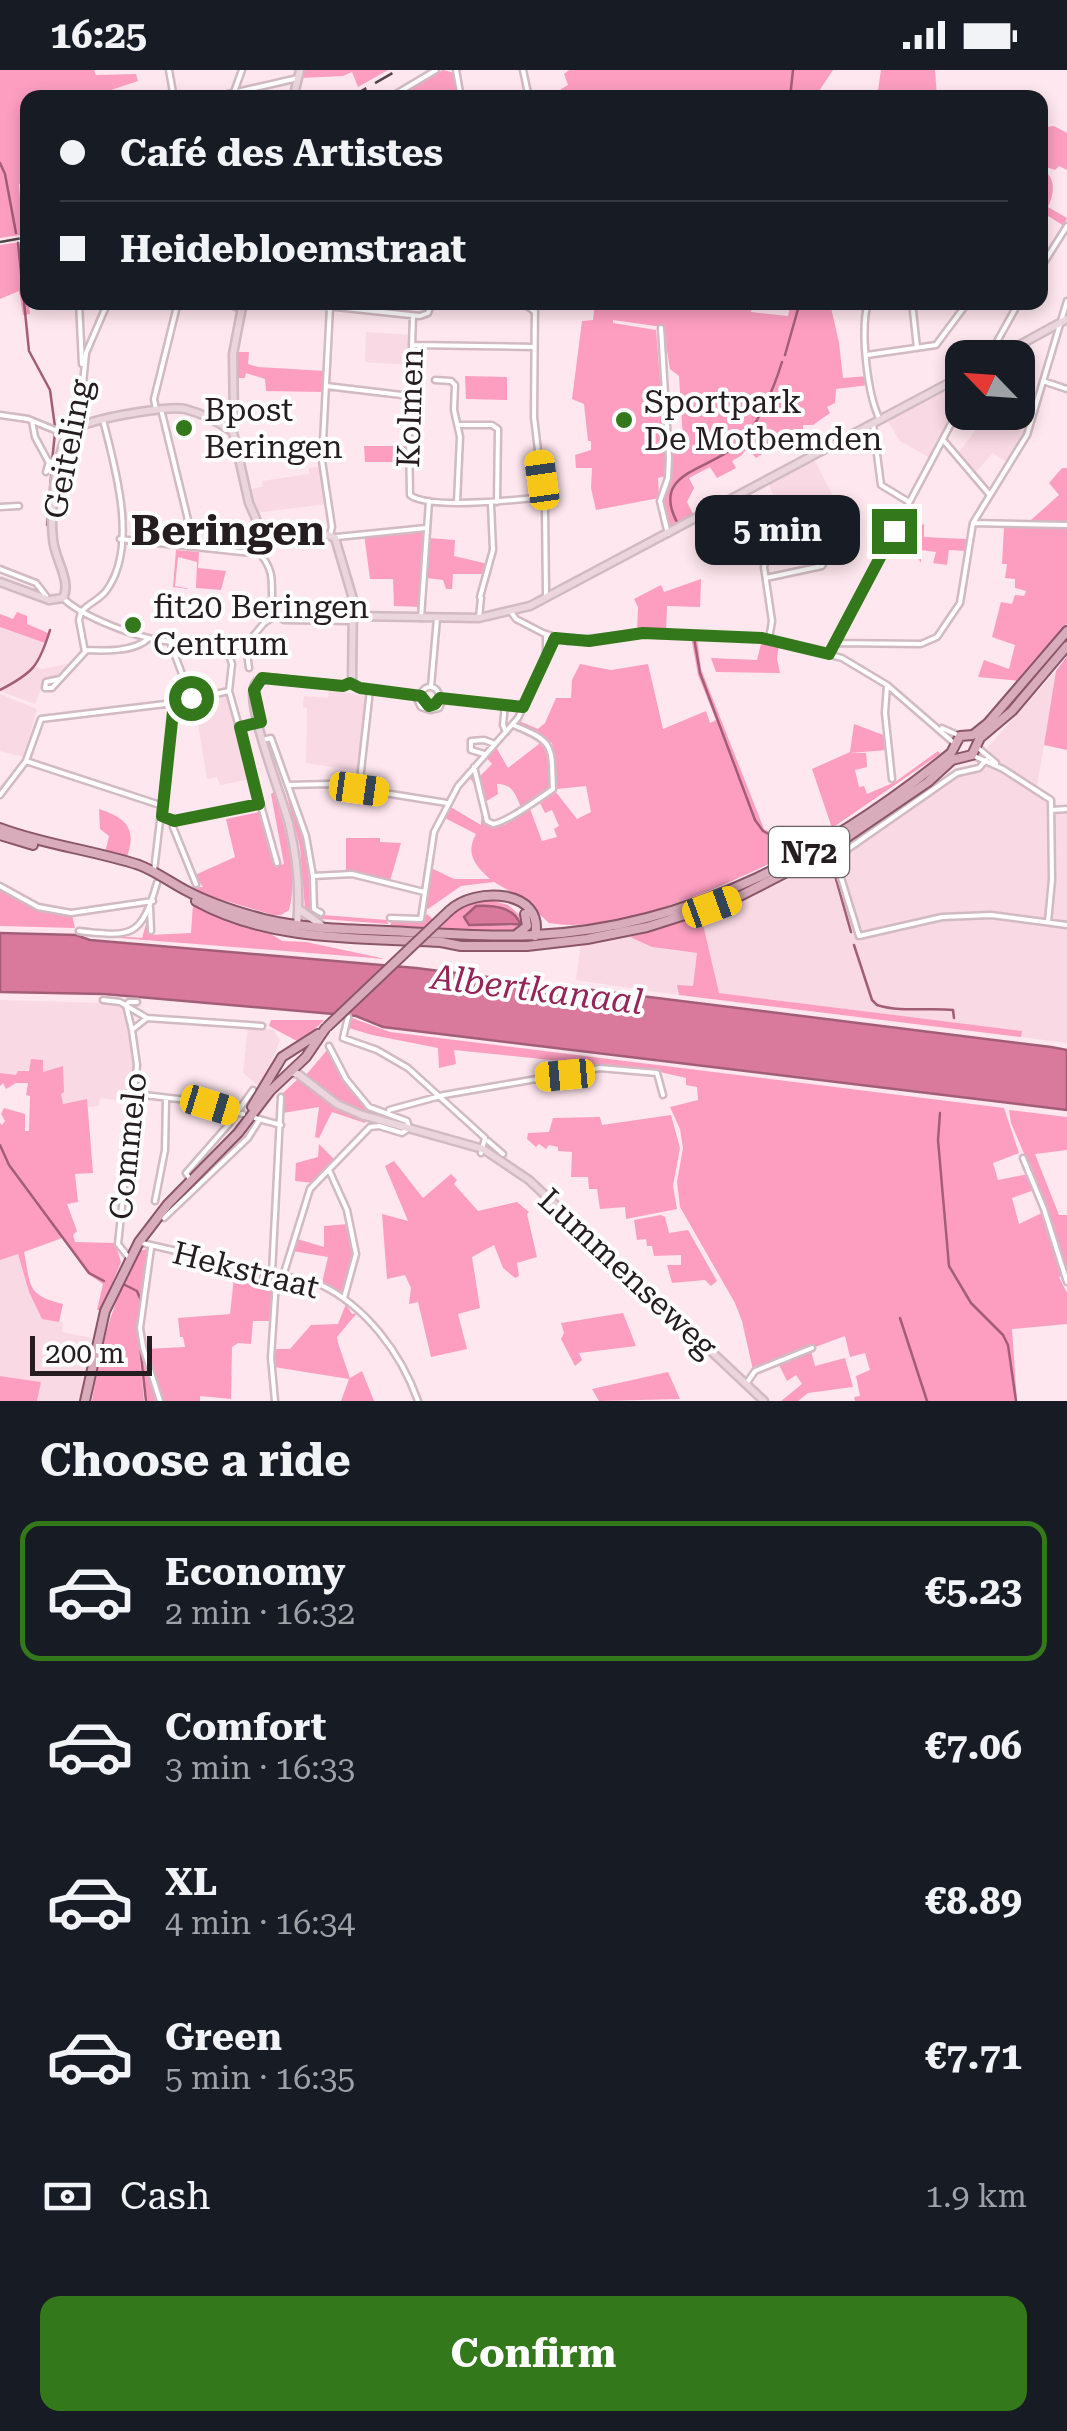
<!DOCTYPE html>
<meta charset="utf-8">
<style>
body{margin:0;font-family:"Roboto Serif",serif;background:#242831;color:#f1f3f6;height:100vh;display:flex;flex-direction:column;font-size:38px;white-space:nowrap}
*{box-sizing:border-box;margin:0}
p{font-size:32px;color:#9ea1a6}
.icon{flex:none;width:55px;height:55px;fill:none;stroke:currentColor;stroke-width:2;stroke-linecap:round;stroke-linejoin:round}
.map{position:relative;height:1331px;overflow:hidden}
.sheet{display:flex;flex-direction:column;background:#171b24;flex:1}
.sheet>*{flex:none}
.top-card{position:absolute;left:20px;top:20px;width:1028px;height:220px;border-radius:20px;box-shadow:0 5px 15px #0003;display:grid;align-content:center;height:220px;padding:0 40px;background:#171b24}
.needle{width:65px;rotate:295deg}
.fabs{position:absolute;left:945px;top:270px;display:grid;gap:20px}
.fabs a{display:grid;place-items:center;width:90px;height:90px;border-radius:20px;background:#171b24;box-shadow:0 5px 15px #0003;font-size:50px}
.scale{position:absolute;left:30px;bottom:25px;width:122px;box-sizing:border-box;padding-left:10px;border:5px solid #251d1f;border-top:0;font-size:28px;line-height:35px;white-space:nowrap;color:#251d1f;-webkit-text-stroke:8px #fff;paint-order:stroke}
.end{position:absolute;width:45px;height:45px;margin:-22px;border:12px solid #33781a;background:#fff;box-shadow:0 0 0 5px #fff}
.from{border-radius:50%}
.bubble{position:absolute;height:70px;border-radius:20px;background:#171b24;box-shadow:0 5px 15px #0003;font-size:32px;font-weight:700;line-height:70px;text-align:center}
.car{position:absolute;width:30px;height:60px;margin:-30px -15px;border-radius:12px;box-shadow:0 0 8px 2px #0007;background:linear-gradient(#f5c518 24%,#345 0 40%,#f5c518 0 76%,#345 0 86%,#f5c518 0)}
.top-card b{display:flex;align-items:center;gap:35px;height:95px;font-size:38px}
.top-card b+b{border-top:2px solid #363941}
.top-card i{width:25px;height:25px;background:#f1f3f6}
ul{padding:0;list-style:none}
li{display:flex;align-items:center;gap:30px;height:140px;margin:0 20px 15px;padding:0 20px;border:5px solid transparent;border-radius:20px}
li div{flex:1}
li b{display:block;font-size:38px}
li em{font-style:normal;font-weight:700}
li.selected{border-color:#33781a}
li>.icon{width:90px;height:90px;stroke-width:1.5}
h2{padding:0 40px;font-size:45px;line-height:120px}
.pay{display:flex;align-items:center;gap:25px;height:110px;padding:0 40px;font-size:38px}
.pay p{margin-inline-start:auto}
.button{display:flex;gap:20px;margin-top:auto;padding:20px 40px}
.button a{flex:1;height:115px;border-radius:20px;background:#33781a;color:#fff;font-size:40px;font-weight:700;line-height:115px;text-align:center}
.status{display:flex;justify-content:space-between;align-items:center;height:70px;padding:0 50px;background:#171b24;direction:ltr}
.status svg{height:28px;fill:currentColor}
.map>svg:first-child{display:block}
.built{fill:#f9d9e3}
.green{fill:#fd9ec0;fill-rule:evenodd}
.water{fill:#d97a9d;stroke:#a35e77;stroke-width:2.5}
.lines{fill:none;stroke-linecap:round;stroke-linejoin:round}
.stream{stroke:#a35e77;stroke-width:2.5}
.street-casing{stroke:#d1bac1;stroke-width:9}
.secondary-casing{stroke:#d1bac1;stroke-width:11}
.primary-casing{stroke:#8a5668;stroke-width:12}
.street{stroke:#fff;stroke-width:4}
.secondary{stroke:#ecd6de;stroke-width:6}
.primary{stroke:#d9acbc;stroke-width:8}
.rail{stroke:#504548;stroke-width:2.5;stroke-dasharray:20 10;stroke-linecap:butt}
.primary-bridge-casing{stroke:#8a5668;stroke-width:12;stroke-linecap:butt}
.primary-bridge{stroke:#d9acbc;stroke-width:8}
.route{stroke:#33781a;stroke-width:12}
.poi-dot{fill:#33781a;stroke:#fff;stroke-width:4}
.labels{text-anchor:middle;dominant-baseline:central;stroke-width:8;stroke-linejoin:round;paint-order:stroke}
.shield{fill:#fff;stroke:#666162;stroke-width:2.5}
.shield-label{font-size:30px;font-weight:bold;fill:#251d1f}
.poi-label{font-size:32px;fill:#251d1f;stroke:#fff;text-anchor:start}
.street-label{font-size:32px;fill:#251d1f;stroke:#fff}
.water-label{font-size:35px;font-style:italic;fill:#952559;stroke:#fff}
.district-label{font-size:42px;font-weight:bold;fill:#251d1f;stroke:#fff}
</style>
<div class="status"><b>16:25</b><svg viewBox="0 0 49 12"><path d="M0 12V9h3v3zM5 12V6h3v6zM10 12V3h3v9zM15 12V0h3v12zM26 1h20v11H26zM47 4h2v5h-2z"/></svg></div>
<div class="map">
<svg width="1067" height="1331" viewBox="0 0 1067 1331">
<rect width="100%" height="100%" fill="#fee7ee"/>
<path class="built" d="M366 262 410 265 409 295 365 292Z
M943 319 955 342 930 388 900 371 887 350Z
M1007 343 1030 351 1023 368 1008 393 993 383 974 404 957 384 986 347 999 355Z
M814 389 833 426H819L780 443 769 414Z
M321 396 326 434 255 443 249 420 263 416 262 411 309 404V398Z
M0 557 45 573 34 597 43 599 70 593 53 608 44 611 35 634 0 621Z
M1056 601 1044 675 1037 716 1004 696 987 678Z
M329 620 365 626 358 701 306 693 307 638 303 637 304 626 328 628Z
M225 623 228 624 251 706V709L220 715 217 707 207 709 194 630Z
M0 624 37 639 24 687 0 681Z
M988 697 994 698 1046 728 1050 746 1067 741V973L1021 967V961L718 923 701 846 779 814 831 785 834 792 957 705Z
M632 864 630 867 667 880 697 883 693 916 676 922 679 925 576 910 581 873Z
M0 930 103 933 123 937 133 985 132 1032 100 1028 99 1036 88 1037 86 1029 63 1034 60 1023 63 997 43 1002V990L17 1005 0 1003Z
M248 957 273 960 280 970 261 1018 243 1003Z
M18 1184 29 1222 42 1249 63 1252 62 1262 92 1268 80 1331H37L40 1312 0 1306V1190Z"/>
<path class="green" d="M0 0H94L96 5 136 4 138 11 108 21 109 27 28 28 27 112 19 114 21 141H27V164L0 168Z
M303 0H388L358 17 352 2 343 6 301 8Z
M443 0 455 3 459 27 395 28Z
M569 0H833L815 27H561V19L568 15 564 4Z
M881 0H935L937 27H877Z
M1054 56 1067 63V100L1059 96 1055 100 1046 97 1045 101C1056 110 1054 124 1048 137L1067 148 1064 156 1040 141V58Z
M21 172 30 244 23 245 19 221 0 229V175Z
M595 232 752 233 751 242 788 246 791 233H830L839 273 843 308 868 306 869 315 836 319 835 333 827 337 830 343 813 355H803V360H790L787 370 774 367 768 371 771 378 756 388 747 378 742 385 732 391 736 398 717 408 710 397 689 408 694 418 687 432 694 446 670 458 662 433 671 408 670 370 683 369 679 306 670 299 663 257 613 250V253L656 260 667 396 666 406 658 408 659 428 596 440 591 418 592 398H576L575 385 591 380V371H588L584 334 572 329 582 251 593 250Z
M238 282H249L248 294 258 297 325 301 323 322 266 321 265 309 246 303 245 308H236Z
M465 306 507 307V330L466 329Z
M364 376H406L405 392H365Z
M1062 398H1067V554L1021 611 978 607 984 590 1009 599 1015 575 992 567 1001 532 1012 534 1015 525 1024 526 1026 521 1015 518V509L1005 508 1007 494H1002L1004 457 1022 458 1059 425 1049 413Z
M924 454V467L966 469 965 481 949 480 947 495 933 493 936 482 921 480V493L915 482 920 455Z
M422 461 425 501 421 537 394 536 393 509H370L364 464Z
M429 468 455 470 454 486 488 494 484 504H453L452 519H446L443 510 427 508 426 472Z
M176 480 199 482 198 498 226 501 221 520 196 518 197 492 178 487 175 516 191 519 173 517Z
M701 509 700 537 667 536 666 562 637 561 638 537 634 529 661 515 664 522Z
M17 542 27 546V554L48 563 45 573 0 557V544L13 549Z
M691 567H697L701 599 764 759 801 778C738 810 620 866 549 853L522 828 494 812 461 816 428 839 424 837 429 797 454 809H490C475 795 465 784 476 764L443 747 449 736 481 755C482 738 479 717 468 706L473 700 491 755H505L529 736 542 771 557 767 554 759 559 756 552 740 545 743 539 731 555 721 577 749 591 742 586 716 557 719 552 673 517 654 519 651 538 659 545 653 556 628H571L572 610 580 594 611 600 648 594 663 659 706 641 710 653 716 650 698 605Z
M762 570 779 573 777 589 780 603 716 602 711 588 757 590Z
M1067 586V680L1044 675 1056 601Z
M854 654 886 666 887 680 850 683H866L867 697 855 700 859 717 864 716 867 724 895 712 938 681 940 684 832 758 812 699 850 682Z
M540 668 550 683V720L521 737C515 724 513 714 497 714L498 724 485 732 480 706 492 694 486 687 496 677 508 698 539 674Z
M285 718 303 763 313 840 323 845 387 850 388 854 322 849 305 839 300 777Z
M274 722C285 759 299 802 289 840L281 845H273L193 821 195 817H203L195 805 235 787 226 749 259 742 276 796 284 794 271 724Z
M99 739C126 748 137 758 127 787L105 783 109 766 100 759Z
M346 768H380V772L401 773 390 811 346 801Z
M0 819 33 838 72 845 75 858 0 856Z
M483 828 508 835 523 848V857L511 862 390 857 392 850 420 852 427 844 441 857 459 836ZM478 836 507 840 521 853 511 856 467 854 464 846Z
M193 834 230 852 268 862 282 871 306 872 386 889 94 866 89 864 142 868 150 841 149 865 191 863Z
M701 846 719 923 1022 961 1021 967 679 925 677 915 693 916 697 883 652 877 630 867Z
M352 948 390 962 1004 1038 1019 1083 993 1093 998 1110 1028 1104 1034 1120 1012 1128 1019 1154 1048 1140 1011 1053 1009 1040 1067 1047V1080L1035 1084 1059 1145H1067V1204L1059 1207 1067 1223V1254L1012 1259 1017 1331H855L854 1327 860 1326 856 1306 870 1300 865 1283 850 1287 845 1266 753 1300 742 1251 735 1233 680 1137 677 1112 683 1078 680 1059 670 1037 698 1030 697 1017 686 1015V1008L656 1001 454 980 456 994 439 998 438 978 372 965 349 958 346 969 349 950Z
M271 950H324L306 968 297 971 269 956Z
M328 979 345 1010 368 1038 405 1054 342 1035 306 1005Z
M31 989 43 990V1002L63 996 64 1022 61 1024 63 1034 87 1029 93 1103 75 1104 78 1132 67 1134 77 1161 73 1165 75 1172 115 1173 121 1192 101 1240H97L103 1214 88 1204 62 1168 24 1182C31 1216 26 1225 63 1234L59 1252 42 1249 29 1222 18 1184 0 1190V1053L2 1055 5 1051 1 1044 4 1038 25 1044V1061H29L30 1026 26 1025 28 1013H16L6 1019 3 1013 0 1016V1003L16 1005 18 1001H29Z
M299 1008 329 1034 366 1050 365 1053 332 1042 319 1068 315 1067 319 1037 283 1043V1023Z
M671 1045 680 1078 673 1116 677 1139 626 1149 625 1137 600 1139 597 1119H589L588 1107H571L572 1082 558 1081V1077L549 1075 546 1079 539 1074 536 1077 527 1069 528 1063 549 1062 553 1048 600 1047 602 1055Z
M319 1074 335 1090 314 1113 295 1111 296 1093 318 1087Z
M394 1091 423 1128 451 1104 457 1110 454 1114 478 1141 517 1132 529 1142 527 1144 537 1187 517 1193 519 1206 515 1208 503 1198 494 1175 472 1187 480 1238 458 1244 467 1279 431 1287 418 1232 409 1234 411 1218 405 1205 387 1209 382 1144 408 1151 385 1096Z
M661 1145 665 1147 669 1163 688 1160 717 1211 711 1216 705 1210 672 1213 667 1195H681V1185L654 1186 652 1176H647L646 1169 637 1170 634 1150Z
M349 1154 354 1185 344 1221 340 1223 322 1213 328 1187 293 1181 297 1169 324 1177V1156Z
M147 1179 139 1258 158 1331H147L138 1253 142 1231 136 1219 140 1233 137 1260 144 1331H92C101 1278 112 1229 139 1181Z
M235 1199 269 1207 273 1220 272 1251H253L251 1274 238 1273 232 1277 231 1329 200 1326V1331H162L145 1279 185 1277 183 1267H180L178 1248 230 1244Z
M346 1234 352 1244 357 1243 337 1267 338 1273 350 1308 362 1301 374 1331H341L349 1309 274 1297V1279H290L311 1255 338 1254Z
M623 1243 636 1276 579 1283 582 1290 575 1296 561 1269 564 1263 561 1253Z
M811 1281 815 1296 845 1288 853 1317 808 1323 798 1331H781L802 1314 796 1305 787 1311 778 1293Z
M668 1302 680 1329 599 1331 592 1319Z
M0 1306 41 1312 37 1331H0Z"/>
<path class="water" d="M476 836C492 835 515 837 520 854L469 855 464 847Z
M0 863 76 865 90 870 416 898 1051 977 1067 980V1040L383 957 356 946 104 924 0 922Z"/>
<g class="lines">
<path class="stream" d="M790 28 793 0
M0 93 5 104 16 163
M18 173 29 281 50 320 55 357
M785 285 800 232
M52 391 55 363
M678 454C649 402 708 401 737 375 758 357 774 318 782 292
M47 455 52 395
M694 568 700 603 755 750 763 761 800 781
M0 620C33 603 39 596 50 560
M818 791 834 802 851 862
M854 875 872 930 877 935C902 943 928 937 953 940L954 948
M940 1043 938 1070 949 1196 971 1233 1003 1265 1008 1275 1016 1331
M0 1075 9 1095 89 1203 104 1211
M123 1214 137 1221 141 1231 138 1258 146 1331
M900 1248 927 1331"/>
<defs>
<path id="street" d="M169 0 174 28
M456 0 461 28
M523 0 529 28
M234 22 242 0
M211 28 298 8
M389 28 436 0
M1040 199 1067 156
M79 232 82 294
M224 232 241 239
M289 232 420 246 428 243 432 232
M522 232 535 242
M535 232 534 347 545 439 546 524
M868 232C860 260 867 324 880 350
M912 232 917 278
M330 237 322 391 332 457 330 465
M413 246 409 369 410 425C429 440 516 430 543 427
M661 258 669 388 668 408 660 431 668 464
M414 275 534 277
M867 285 936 275 968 232
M988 288 1019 232
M435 310 451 311 455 315 454 340 460 367 457 432
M1043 311 1067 319
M326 316 410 326
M161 339 188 450 187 476
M156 340 154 329 178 232
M0 345 28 349 67 365
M32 351 35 367 48 391 58 394
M79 354 86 283 108 232
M873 354 881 415 909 432
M459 355H492L498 359 497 432
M944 371 989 424
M240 381 323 377
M46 402 49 392
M0 437 19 436
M973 453 1067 455
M337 467 426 458
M120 469 260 484
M252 481 265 469
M261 485C280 508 266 522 276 545
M0 499 36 513 46 526
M766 508 822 496 841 460 843 440
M480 527 493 480 491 434
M63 528C82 547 138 568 165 571 185 574 209 561 226 576L232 594 229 621 277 793
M81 542C89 533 99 530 106 521 139 477 115 397 103 350
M511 542 516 549 543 563 568 571 643 563 762 568 842 588 887 615 954 673
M276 545 284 550 354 551
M331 548 351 546
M421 548 429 431
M479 548 481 528
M769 569 772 551 764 497 770 470
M170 572 191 628
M835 573 921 574 937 567 960 533 973 453 1027 365 1067 231
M227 579 246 575
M85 580C104 581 135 582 149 568
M829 584 962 333
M546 585V565
M249 598 246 575 264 553 276 545
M60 609 46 612 45 618H52L85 582 79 550 81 542
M350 613 360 618 421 626
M887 615 885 643 892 709
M421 626a9 9 0 1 1 18 0a9 9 0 1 1-18 0Z
M431 617 437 548
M415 625 421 637 430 640 439 638 444 628
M440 628 523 637
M505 634 503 655 506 662
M240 657 261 651
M942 658 960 666
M262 670 271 668 306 766 313 806 314 839 321 843
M977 677 996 693
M484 684 471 680V671L484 670 495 674
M972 685 1003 699 1051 730 1052 810 1048 852
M986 690 979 698 957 703 835 788 859 866 942 847 991 845 1067 855
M26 691 163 736
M474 697 487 751 493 754C506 753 540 728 553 719 551 676 556 672 513 655
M288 715 328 714 447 733
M359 719 370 620
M0 725 26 691 41 649 174 633 229 621
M1052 740 1067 739
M162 746 174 751 259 734
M174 751 173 757 196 814
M154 801 174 633
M313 806 352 804 424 822
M0 816 38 837 71 843 153 831
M150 837 151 861
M390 848 421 849 434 762 458 716 518 648 555 568
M79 861C132 867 141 868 157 813
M103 930 120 932 147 948 262 956
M348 947 343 968 377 980 408 998 485 1068 481 1083
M132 960 126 935 129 932H137
M329 976 346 1009 369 1037 407 1051 409 1057
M135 1024 187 1030 243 1044
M389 1040 444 1025 600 998 657 1003 663 1025
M255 1048 281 1055
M488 1071 503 1084
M1023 1088 1044 1139 1067 1212
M329 1100 347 1140 356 1184 344 1228
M191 1111 186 1103 228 1055 253 1020
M155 1131 165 1080 166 1028
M164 1148 248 1068 260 1049
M142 1173 319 1214C366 1236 401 1283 418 1331
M151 1178 140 1258 143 1277 160 1331
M129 1188 118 1174 137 995 132 960 147 948
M283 1206 310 1119 370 1057 379 1056 402 1063 408 1059
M746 1314 755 1301 812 1278
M275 1331 271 1288 276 1211 272 1203 281 1027"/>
<path id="secondary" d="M293 28 300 0
M996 288 1067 249
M231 359 234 351 233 284 243 232
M0 512 49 530 63 528C72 511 54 488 53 469 50 443 55 386 68 364 76 350 168 335 185 339 201 343 220 353 233 362L249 433 265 469 328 465 335 468 353 529 352 611 343 616 265 608C260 610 256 610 254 617 247 640 282 726 289 754 297 787 300 823 297 856
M354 546 479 548 530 536 962 306
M299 839 321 855
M291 1002 298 1004 337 1034 364 1046
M362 1045 483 1079 529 1110 764 1331"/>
<path id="primary" d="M0 758C45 775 93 780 139 795 155 801 170 812 185 820 209 833 237 842 264 849 310 860 359 859 407 862 449 864 493 867 535 865 693 858 831 780 951 683L960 666 973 665 988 653 1067 561
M0 765 33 775
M196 831C270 872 360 868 442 872
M449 841C475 816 545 819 535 866
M517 864 527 856 525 844
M441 872 461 876H527L587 869 647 857 707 838 738 827 824 783 928 712 952 690 972 685 980 668 1012 641 1067 576
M252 1037 282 987 318 964
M85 1331 105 1241 139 1172 168 1134 238 1063 270 1021 306 987 325 959"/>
</defs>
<use href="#street" class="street-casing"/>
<use href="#secondary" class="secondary-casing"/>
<use href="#primary" class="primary-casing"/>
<use href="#street" class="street"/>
<use href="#secondary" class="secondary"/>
<use href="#primary" class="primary"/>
<path class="rail" d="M349 28 398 0
M0 172 28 167"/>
<defs>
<path id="primary-bridge" d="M327 957 449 841"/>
</defs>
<use href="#primary-bridge" class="primary-bridge-casing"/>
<use href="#primary-bridge" class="primary-bridge"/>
</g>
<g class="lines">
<path class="route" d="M191 628 174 632 162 746 174 751 259 734 240 657 261 652 254 620 262 608 343 616 350 613 360 618 421 626 429 636 435 634 440 628 523 637 555 568 589 571 643 563 762 568 829 584 894 461"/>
</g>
<g class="poi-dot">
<circle cx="624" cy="350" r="10"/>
<circle cx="184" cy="358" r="10"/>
<circle cx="133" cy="555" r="10"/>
</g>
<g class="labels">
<rect class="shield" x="769" y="757" width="80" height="50" rx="8"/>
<g class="shield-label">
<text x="809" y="782">N72</text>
</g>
<g class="poi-label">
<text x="644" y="332">Sportpark<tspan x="644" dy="37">De Motbemden</tspan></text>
<text x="204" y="340">Bpost<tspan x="204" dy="37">Beringen</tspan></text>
<text x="153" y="537">fit20 Beringen<tspan x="153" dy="37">Centrum</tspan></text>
</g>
<g class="street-label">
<text transform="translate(410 338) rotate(-88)">Kolmen</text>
<text transform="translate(68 379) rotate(-79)">Geiteling</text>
<text transform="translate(128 1076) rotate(-84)">Commelo</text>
<text transform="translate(246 1200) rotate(14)">Hekstraat</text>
<text transform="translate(628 1203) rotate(43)">Lummenseweg</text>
</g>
<g class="water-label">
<text transform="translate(537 920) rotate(7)">Albertkanaal</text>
</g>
<g class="district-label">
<text x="228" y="460">Beringen</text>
</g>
</g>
</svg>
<div class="fabs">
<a><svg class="needle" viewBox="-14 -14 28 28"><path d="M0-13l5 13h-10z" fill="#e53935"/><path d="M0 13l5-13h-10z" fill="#9ea1a6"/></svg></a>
</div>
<div class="scale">200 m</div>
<i class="end from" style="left:191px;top:628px"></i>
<i class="end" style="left:894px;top:461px"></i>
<div class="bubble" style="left:695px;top:425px;width:165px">5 min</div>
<i class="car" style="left:542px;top:410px;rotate:352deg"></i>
<i class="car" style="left:359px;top:719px;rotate:98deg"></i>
<i class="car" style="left:712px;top:837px;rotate:70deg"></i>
<i class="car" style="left:565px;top:1005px;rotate:265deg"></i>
<i class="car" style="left:210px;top:1035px;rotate:107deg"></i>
<div class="top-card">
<b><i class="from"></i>Café des Artistes</b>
<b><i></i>Heidebloemstraat</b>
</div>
</div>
<section class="sheet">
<h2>Choose a ride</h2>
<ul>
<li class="selected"><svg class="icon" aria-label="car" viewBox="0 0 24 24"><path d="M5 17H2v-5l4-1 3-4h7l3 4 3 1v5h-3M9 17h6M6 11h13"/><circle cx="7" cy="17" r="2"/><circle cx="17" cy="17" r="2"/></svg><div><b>Economy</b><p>2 min · 16:32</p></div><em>€5.23</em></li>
<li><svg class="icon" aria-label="car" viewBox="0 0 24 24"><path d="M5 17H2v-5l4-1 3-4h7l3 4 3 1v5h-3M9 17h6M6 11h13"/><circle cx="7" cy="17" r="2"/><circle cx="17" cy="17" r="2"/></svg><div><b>Comfort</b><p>3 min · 16:33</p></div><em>€7.06</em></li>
<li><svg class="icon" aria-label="car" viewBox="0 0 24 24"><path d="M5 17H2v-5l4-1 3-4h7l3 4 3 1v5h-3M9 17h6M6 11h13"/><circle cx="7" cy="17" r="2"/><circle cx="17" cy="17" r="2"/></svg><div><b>XL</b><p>4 min · 16:34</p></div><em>€8.89</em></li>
<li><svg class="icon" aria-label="car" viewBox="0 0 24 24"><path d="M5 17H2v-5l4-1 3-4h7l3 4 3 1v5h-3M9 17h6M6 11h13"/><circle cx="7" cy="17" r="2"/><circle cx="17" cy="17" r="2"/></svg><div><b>Green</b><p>5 min · 16:35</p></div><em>€7.71</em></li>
</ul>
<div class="pay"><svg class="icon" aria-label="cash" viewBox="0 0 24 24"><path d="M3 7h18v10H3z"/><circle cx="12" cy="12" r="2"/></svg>Cash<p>1.9 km</p></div>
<div class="button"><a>Confirm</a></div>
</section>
